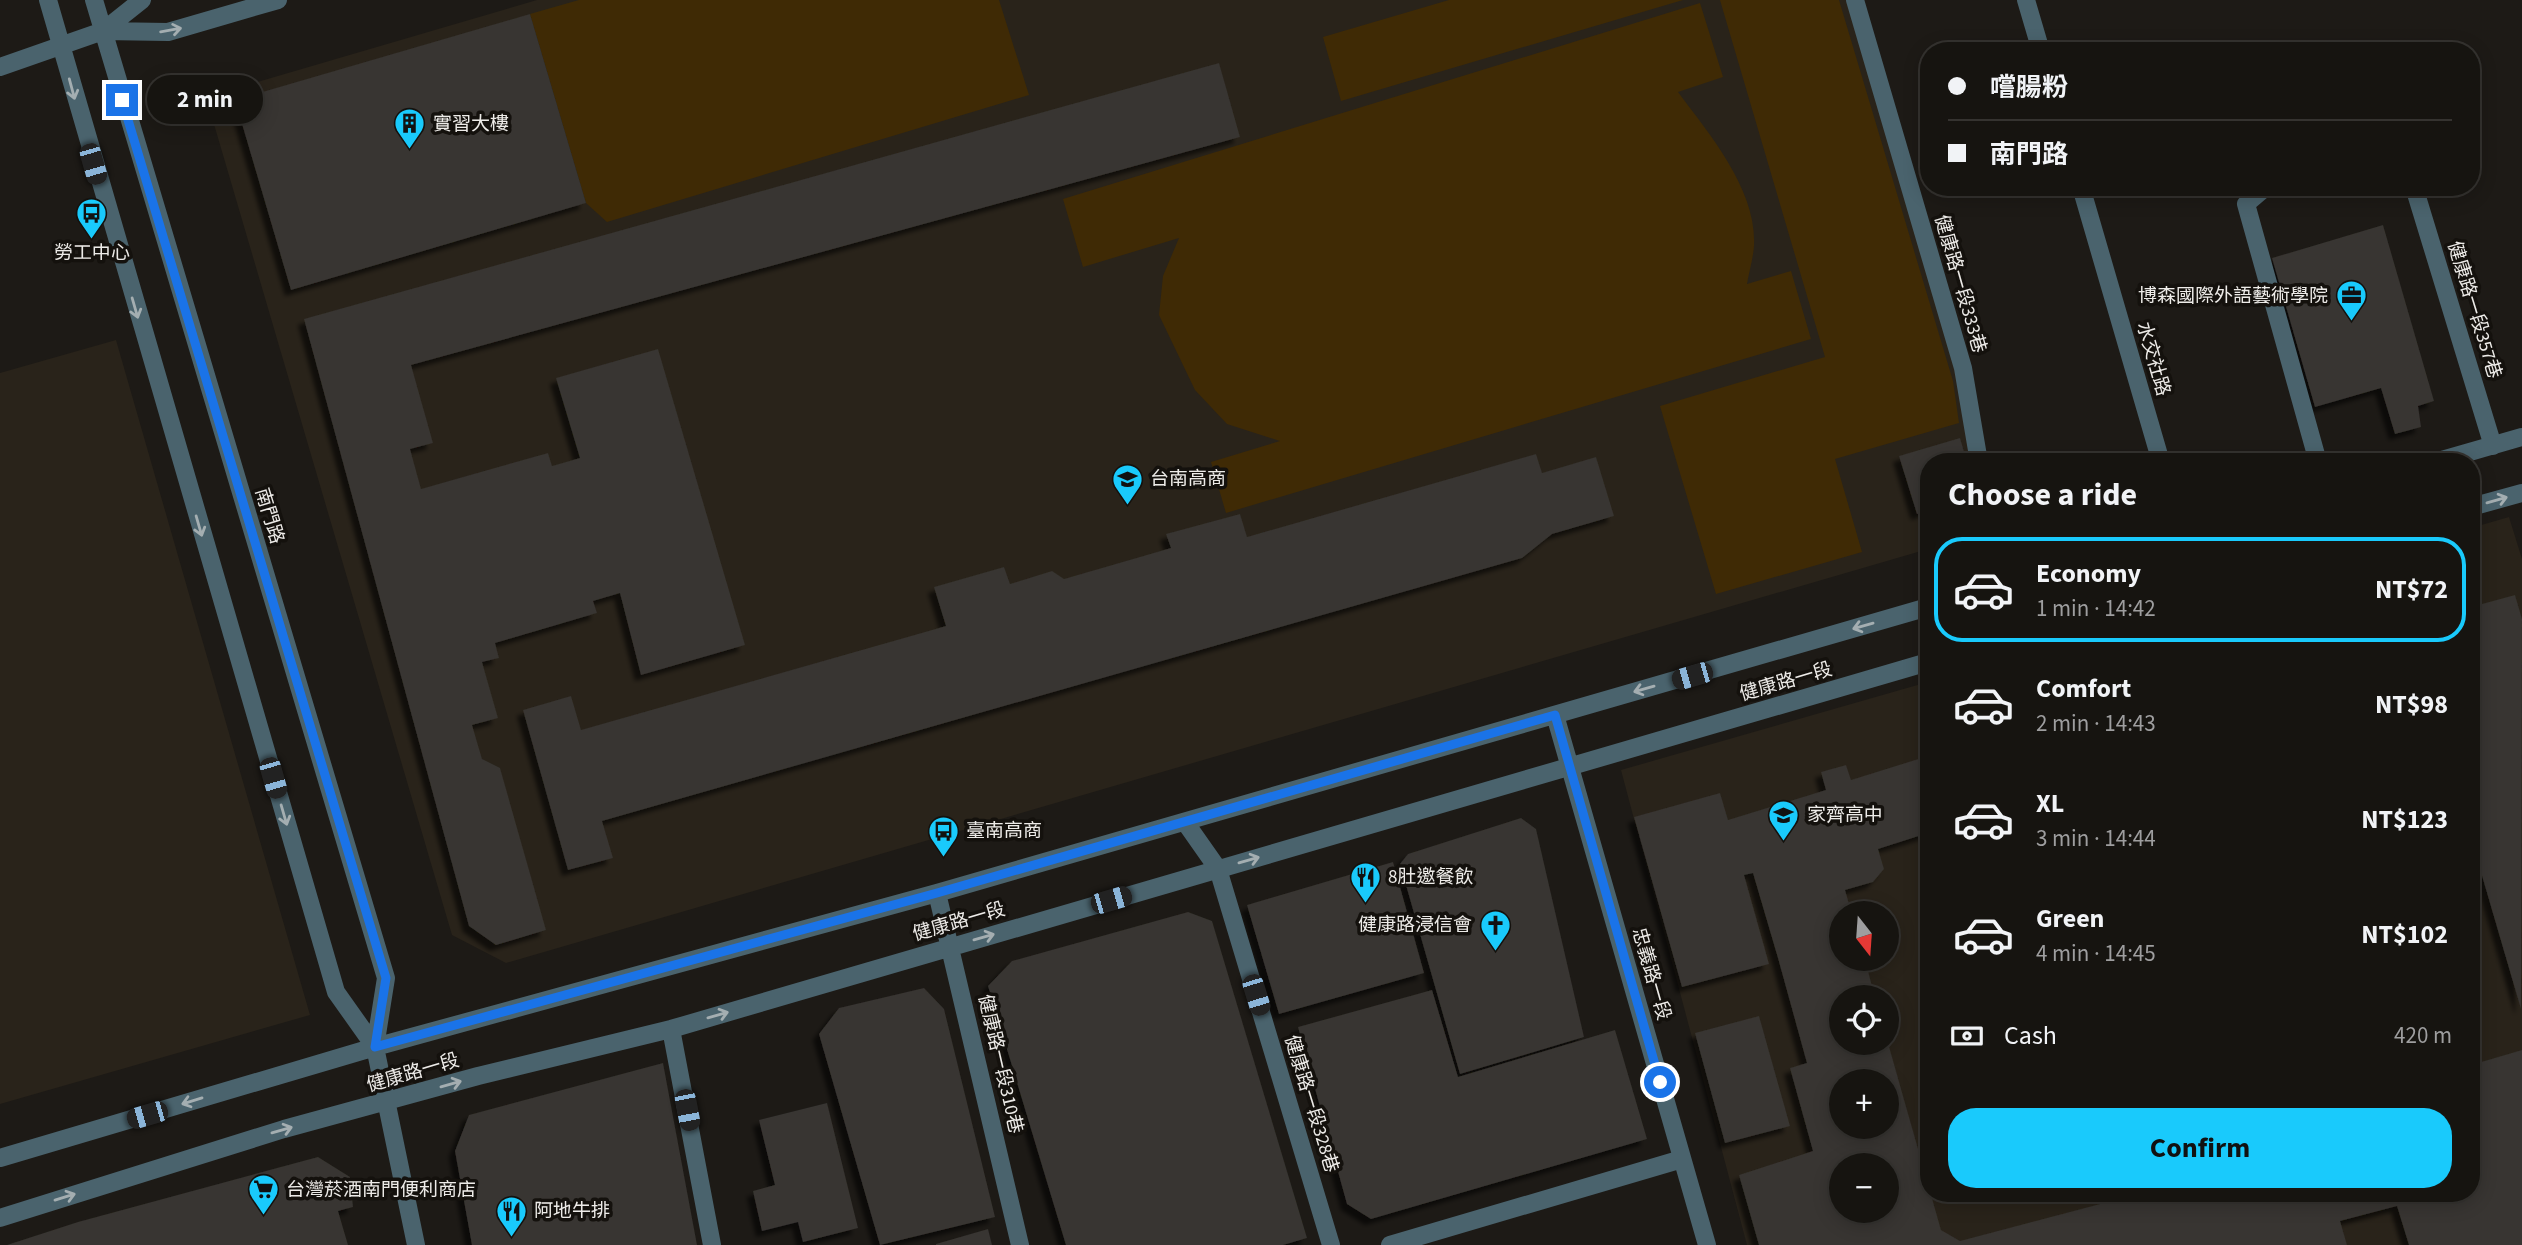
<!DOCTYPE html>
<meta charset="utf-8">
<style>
body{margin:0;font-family:"Source Sans 3","Noto Sans TC",sans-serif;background:#1f1d19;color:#f1f3f6;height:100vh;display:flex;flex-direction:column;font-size:26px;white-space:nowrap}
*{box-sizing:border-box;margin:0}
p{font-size:23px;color:#9e9e9f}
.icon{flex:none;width:38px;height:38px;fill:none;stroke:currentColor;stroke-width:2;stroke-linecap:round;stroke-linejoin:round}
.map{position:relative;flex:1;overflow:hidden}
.drawer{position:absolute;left:1920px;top:453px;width:560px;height:749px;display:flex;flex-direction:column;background:#161410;border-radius:28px;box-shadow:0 4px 18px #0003,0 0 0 2px #353330}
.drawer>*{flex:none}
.hud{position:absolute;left:1920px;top:42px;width:560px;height:154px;border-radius:28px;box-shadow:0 4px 18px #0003,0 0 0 2px #353330;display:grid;align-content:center;height:154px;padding:0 28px;background:#161410}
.needle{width:46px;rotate:163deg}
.controls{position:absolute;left:1829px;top:901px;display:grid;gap:14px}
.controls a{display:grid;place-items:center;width:70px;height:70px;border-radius:50%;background:#161410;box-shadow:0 4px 18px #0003,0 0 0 2px #353330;font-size:35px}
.end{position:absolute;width:32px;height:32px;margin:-16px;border:9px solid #1a73e8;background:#fff;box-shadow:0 0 0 4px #fff}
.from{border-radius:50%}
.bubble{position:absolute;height:49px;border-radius:24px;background:#161410;box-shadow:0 4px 18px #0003,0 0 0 2px #353330;font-size:23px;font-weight:700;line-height:49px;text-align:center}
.car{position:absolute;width:21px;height:42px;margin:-21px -10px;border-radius:9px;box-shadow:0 0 5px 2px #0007;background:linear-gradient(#222 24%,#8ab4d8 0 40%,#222 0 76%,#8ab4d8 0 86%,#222 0)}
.hud b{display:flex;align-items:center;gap:24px;height:66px;font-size:26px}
.hud b+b{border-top:2px solid #353330}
.hud i{width:18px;height:18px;background:#f1f3f6}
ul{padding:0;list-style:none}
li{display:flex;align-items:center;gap:21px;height:105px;margin:0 14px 10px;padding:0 14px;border:4px solid transparent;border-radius:28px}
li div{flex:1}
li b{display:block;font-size:26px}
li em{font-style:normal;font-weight:700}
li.selected{border-color:#19cafc}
li>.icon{width:63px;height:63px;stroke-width:1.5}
h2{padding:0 28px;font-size:32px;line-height:84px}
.pay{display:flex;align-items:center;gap:18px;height:77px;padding:0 28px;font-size:26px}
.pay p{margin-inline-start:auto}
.button{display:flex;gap:14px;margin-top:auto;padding:14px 28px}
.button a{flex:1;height:80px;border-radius:28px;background:#19cafc;color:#111;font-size:28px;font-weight:700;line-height:80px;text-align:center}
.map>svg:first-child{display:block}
.built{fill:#29231a;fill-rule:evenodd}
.green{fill:#3f2a05}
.building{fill:#373430;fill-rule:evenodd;filter:url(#shadow)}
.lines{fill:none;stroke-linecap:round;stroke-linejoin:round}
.minor{stroke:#4a636d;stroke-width:18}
.oneway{stroke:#a4aeb1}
.route{stroke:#1a73e8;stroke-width:9}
.labels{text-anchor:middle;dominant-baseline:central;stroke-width:7;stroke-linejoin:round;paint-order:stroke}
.poi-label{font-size:19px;fill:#edebe8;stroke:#14110d;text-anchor:start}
.street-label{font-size:19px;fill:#edebe8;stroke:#14110d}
</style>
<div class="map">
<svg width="2522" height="1245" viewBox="0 0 2522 1245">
<defs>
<filter id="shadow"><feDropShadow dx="-6" dy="6" stdDeviation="2" flood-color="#0009"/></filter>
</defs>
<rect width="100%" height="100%" fill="#1d1a16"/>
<path class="built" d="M537 0H1847L1958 373 1974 462H1928V549L506 963 452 935 206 97Z
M116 340 310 1015 0 1104V373Z
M2509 517 2522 559V1245H1747L1621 770 1928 682V1194H2471V528ZM1841 914H1886V959H1841ZM1841 998H1886V1043H1841ZM1841 1082H1886V1127H1841ZM1841 1166H1886V1211H1841Z"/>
<path class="green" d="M579 0H999L1029 95 607 222 586 203 530 14Z
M1449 0H1683L1341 101 1323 37Z
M1720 0H1839L1953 381 1959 423 1835 459 1862 552 1716 594 1660 406 1825 357Z
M1700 3 1723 77 1678 92C1710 135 1757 190 1754 246 1753 259 1749 272 1747 284L1791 271 1811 339 1226 513 1211 462 1280 441 1227 424 1195 390 1159 315 1163 276 1179 238 1083 267 1063 199Z"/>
<path class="building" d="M530 14 586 203 291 290 235 100Z
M1219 63 1240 137 411 365 433 443 410 449 421 489 548 453 552 466 580 458 556 378 658 349 745 645 641 675 620 593 593 601 597 613 495 643 499 658 482 662 498 718 472 725 482 759 500 768 546 930 496 945 469 926 304 319Z
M2383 225 2434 401 2418 406 2421 427 2395 434 2381 388 2315 407 2272 258Z
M1960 438 1967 462H1928V510L1917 514 1899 456Z
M1536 454 1542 473 1596 457 1614 516 1552 534 1522 558 602 821 613 858 568 870 523 710 571 696 581 730 946 626 934 587 1004 567 1010 584 1052 571 1064 579 1171 548 1166 534 1240 514 1247 537Z
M2515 595 2522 619 2521 1009 2471 838V607Z
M1928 756V833L1878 849 1884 869 1873 882 1845 890 1852 914H1841V959H1865L1875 998H1841V1043H1888L1941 1230 1960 1241 2138 1194H2471V1065L2522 1050V1245H2409L2397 1206 2340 1221 2347 1245H1759L1739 1175 1813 1151 1790 1068 1807 1063 1778 958 1753 873 1744 875 1769 964 1682 987 1634 817 1720 793 1728 820 1826 790 1821 772 1846 765 1851 780ZM1841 1082H1886V1127H1841ZM1841 1166H1886V1211H1841Z
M1521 818 1536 829 1584 1037 1460 1074 1400 864 1408 854Z
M1393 862 1424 973 1279 1014 1247 905Z
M1188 912 1212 921 1307 1238 1283 1245H1066L988 986 1012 961Z
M924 988 944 1009 995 1217 880 1245 819 1034 839 1008Z
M1432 990 1458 1077 1615 1030 1647 1139 1371 1219 1347 1204 1298 1027Z
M1759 1016 1790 1126 1725 1143 1695 1033Z
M663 1063 697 1245H472L455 1151 469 1115Z
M827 1103 858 1228 803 1242 798 1222 762 1231 753 1191 775 1185 759 1120Z
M318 1157 350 1177 353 1207 338 1211 348 1245H7L78 1222Z
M988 1229 992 1245H936V1244Z"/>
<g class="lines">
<path class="minor" d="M48 0 336 992 375 1047
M94 0 386 978 375 1047 416 1245
M1855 0 1963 368 1979 462
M2026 0 2041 51
M103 31 168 32 278 0
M0 67 103 31 142 0
M2081 187 2161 462
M2266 187 2246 204 2318 462
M2414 187 2493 446
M2435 462 2522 437
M2471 507 2522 493
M1555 715 1707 1245
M1185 822 1218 869 1331 1245
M937 893 1020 1245
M671 1029 712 1245
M0 1158 375 1047 937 893 1928 607
M0 1218 284 1129 478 1076 671 1029 1928 662
M1390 1245 1682 1159"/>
</g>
<defs><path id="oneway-shaft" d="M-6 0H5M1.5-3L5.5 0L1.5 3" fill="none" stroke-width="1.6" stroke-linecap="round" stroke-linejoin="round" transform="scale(1.75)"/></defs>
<g class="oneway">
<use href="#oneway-shaft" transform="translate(171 30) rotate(-10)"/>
<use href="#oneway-shaft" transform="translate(72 89) rotate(75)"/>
<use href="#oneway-shaft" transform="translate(135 308) rotate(74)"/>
<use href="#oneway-shaft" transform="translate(2497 500) rotate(-16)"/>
<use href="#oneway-shaft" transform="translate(199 526) rotate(74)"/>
<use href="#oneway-shaft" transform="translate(1863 626) rotate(164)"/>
<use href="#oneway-shaft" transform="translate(1644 689) rotate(164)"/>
<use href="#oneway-shaft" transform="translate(284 815) rotate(74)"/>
<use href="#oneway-shaft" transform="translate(1249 860) rotate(-16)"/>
<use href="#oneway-shaft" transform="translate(984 937) rotate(-16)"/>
<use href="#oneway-shaft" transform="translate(718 1015) rotate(-16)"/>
<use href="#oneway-shaft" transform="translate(451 1084) rotate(-16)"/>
<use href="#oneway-shaft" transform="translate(192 1101) rotate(163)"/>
<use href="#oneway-shaft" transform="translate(282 1130) rotate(-16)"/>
<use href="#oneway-shaft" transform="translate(65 1197) rotate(-17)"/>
</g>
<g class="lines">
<path class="route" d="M122 100 386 978 375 1047 937 893 1555 715 1660 1082"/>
</g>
<defs>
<symbol id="building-pin" viewBox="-11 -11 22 30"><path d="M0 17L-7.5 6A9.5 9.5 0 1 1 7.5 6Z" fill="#19cafc" stroke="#14110d"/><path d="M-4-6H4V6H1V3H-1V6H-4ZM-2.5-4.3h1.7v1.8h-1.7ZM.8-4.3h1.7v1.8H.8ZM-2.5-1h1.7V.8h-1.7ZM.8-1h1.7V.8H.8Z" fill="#111"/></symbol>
<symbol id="bus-pin" viewBox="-11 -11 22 30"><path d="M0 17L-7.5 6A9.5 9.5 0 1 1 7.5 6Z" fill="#19cafc" stroke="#14110d"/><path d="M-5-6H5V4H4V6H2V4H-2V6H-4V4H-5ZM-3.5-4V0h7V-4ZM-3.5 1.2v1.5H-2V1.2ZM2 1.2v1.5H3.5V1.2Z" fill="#111"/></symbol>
<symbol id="office-pin" viewBox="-11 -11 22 30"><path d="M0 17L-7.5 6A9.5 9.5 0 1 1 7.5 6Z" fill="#19cafc" stroke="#14110d"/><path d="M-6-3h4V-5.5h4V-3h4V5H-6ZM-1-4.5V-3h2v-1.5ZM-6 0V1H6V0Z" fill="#111"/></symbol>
<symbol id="university-pin" viewBox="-11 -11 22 30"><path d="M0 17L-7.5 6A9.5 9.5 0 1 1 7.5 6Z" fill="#19cafc" stroke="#14110d"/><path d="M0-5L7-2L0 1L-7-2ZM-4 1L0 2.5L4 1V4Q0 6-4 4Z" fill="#111"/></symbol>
<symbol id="school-pin" viewBox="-11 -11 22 30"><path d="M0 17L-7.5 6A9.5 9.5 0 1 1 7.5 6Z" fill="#19cafc" stroke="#14110d"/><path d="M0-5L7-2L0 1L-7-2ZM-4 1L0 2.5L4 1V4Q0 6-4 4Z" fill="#111"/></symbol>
<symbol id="restaurant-pin" viewBox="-11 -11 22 30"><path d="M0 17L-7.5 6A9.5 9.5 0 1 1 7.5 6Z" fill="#19cafc" stroke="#14110d"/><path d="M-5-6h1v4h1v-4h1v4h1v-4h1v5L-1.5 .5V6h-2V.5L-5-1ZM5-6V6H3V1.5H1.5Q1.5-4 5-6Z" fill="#111"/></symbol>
<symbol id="church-pin" viewBox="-11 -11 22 30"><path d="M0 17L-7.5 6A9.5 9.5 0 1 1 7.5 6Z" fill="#19cafc" stroke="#14110d"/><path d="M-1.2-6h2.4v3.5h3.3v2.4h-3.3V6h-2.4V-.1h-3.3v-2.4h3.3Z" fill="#111"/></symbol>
<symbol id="supermarket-pin" viewBox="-11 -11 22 30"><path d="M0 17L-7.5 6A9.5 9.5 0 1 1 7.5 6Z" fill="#19cafc" stroke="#14110d"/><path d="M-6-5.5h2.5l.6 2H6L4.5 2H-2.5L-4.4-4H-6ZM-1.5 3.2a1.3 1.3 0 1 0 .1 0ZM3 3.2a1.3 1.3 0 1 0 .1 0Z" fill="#111"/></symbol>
</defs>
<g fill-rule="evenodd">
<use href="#building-pin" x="392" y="106" width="35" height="47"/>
<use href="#bus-pin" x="74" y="196" width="35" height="47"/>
<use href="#office-pin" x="2334" y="278" width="35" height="47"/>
<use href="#university-pin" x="1110" y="462" width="35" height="47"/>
<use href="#school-pin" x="1766" y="798" width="35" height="47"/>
<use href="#bus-pin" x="926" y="814" width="35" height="47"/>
<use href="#restaurant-pin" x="1348" y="860" width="35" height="47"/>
<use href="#church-pin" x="1478" y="908" width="35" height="47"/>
<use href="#supermarket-pin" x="246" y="1172" width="35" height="47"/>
<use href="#restaurant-pin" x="494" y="1194" width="35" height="47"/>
</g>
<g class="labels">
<g class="poi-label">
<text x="433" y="124">實習大樓</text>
<text x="92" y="253" text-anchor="middle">勞工中心</text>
<text x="2328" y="296" text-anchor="end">博森國際外語藝術學院</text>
<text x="1150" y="479">台南高商</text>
<text x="1807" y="815">家齊高中</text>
<text x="966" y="831">臺南高商</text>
<text x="1388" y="877">8肚邀餐飲</text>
<text x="1472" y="925" text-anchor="end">健康路浸信會</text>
<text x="286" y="1190">台灣菸酒南門便利商店</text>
<text x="534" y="1211">阿地牛排</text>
</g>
<g class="street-label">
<text transform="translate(1960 284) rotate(74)">健康路一段333巷</text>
<text transform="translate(2474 310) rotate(73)">健康路一段357巷</text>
<text transform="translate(2153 359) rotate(74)">水交社路</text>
<text transform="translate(269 516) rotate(73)">南門路</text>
<text transform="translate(1786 682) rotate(-16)">健康路一段</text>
<text transform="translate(959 922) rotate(-16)">健康路一段</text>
<text transform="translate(1651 974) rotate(74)">忠義路一段</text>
<text transform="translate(1000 1064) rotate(77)">健康路一段310巷</text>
<text transform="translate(413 1073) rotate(-16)">健康路一段</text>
<text transform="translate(1311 1104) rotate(73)">健康路一段328巷</text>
</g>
</g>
</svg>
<div class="controls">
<a><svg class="needle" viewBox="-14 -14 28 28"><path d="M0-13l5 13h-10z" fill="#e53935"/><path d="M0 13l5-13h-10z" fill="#9e9e9f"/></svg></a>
<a><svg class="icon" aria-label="locate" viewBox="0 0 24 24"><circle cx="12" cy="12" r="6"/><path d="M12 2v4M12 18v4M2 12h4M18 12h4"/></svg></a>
<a>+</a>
<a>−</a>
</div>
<i class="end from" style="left:1660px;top:1082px"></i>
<i class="end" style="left:122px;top:100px"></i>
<div class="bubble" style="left:147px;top:75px;width:116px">2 min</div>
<i class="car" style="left:93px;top:164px;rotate:164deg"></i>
<i class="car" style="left:1692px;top:676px;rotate:254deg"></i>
<i class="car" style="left:273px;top:778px;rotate:164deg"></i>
<i class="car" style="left:1111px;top:900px;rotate:74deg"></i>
<i class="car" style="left:1256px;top:995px;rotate:163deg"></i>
<i class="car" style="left:687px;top:1110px;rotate:169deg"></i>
<i class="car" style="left:147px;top:1115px;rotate:254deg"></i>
<div class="hud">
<b><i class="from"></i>嚐腸粉</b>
<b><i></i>南門路</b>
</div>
<section class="drawer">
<h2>Choose a ride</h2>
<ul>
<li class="selected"><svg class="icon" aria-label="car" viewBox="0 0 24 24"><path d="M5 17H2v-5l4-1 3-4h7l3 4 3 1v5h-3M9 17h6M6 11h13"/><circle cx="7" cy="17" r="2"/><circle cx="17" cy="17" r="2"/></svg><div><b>Economy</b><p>1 min · 14:42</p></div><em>NT$72</em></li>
<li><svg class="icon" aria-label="car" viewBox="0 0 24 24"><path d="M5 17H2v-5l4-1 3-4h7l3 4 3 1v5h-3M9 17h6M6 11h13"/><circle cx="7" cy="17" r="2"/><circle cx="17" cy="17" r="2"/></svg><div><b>Comfort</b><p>2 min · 14:43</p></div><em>NT$98</em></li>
<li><svg class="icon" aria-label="car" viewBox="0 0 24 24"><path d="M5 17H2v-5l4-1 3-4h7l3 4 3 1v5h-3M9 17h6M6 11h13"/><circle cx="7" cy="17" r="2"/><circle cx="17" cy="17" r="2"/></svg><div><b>XL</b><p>3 min · 14:44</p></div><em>NT$123</em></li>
<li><svg class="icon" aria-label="car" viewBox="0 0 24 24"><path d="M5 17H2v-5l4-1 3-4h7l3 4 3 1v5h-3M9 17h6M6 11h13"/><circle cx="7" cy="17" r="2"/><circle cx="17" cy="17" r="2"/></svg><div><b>Green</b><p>4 min · 14:45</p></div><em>NT$102</em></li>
</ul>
<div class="pay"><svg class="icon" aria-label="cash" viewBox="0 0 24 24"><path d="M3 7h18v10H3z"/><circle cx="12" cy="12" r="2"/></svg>Cash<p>420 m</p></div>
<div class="button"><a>Confirm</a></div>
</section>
</div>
